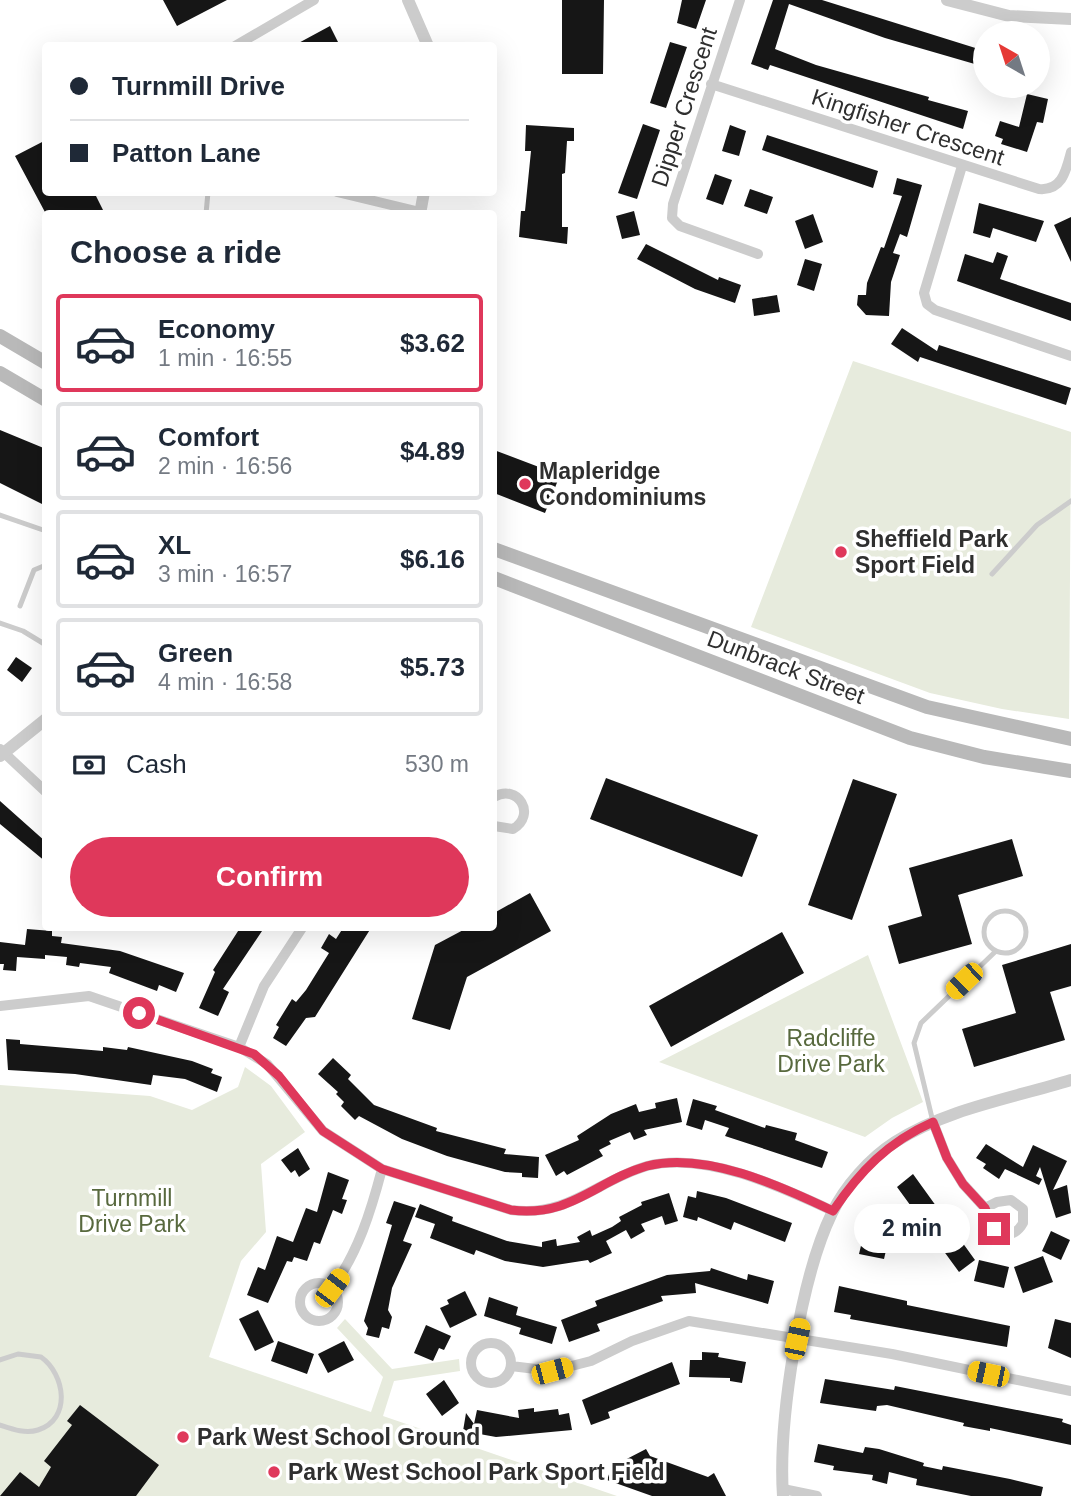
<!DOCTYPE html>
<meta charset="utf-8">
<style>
body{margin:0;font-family:Arial,sans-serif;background:#f2f2f3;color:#1f2937;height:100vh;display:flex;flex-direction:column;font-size:26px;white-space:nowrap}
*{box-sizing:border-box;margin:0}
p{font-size:23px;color:#747a83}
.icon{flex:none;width:38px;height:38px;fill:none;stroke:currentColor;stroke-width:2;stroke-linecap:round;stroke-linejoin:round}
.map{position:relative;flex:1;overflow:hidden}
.panel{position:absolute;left:42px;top:210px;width:455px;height:721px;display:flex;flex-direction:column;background:#fff;border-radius:7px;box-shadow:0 7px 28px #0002}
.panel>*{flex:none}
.hud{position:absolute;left:42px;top:42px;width:455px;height:154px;border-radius:7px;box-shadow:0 7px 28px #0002;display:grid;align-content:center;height:154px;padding:0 28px;background:#fff}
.needle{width:46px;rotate:321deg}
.tools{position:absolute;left:973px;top:21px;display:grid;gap:14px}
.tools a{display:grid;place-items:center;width:77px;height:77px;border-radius:50%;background:#fff;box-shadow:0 7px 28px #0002;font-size:35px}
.end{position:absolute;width:32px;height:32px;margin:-16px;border:9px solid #df385b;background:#fff;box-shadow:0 0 0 4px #fff}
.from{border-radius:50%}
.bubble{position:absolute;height:49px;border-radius:24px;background:#fff;box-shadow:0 7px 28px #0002;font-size:23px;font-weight:700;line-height:49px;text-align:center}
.car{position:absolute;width:21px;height:42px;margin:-21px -10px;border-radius:9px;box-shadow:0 0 5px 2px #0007;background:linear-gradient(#f5c518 24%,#345 0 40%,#f5c518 0 76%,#345 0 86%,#f5c518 0)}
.hud b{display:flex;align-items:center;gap:24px;height:66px;font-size:26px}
.hud b+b{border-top:2px solid #e0e1e3}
.hud i{width:18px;height:18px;background:#1f2937}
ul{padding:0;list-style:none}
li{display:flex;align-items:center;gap:21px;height:98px;margin:0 14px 10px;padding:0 14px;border:4px solid #e0e1e3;border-radius:7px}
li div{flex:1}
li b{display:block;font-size:26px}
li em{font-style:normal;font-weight:700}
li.on{border-color:#df385b}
li>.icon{width:63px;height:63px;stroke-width:1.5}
h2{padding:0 28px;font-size:32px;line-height:84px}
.pay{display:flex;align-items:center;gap:18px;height:77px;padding:0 28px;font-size:26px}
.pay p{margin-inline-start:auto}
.primary-button{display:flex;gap:14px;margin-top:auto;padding:14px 28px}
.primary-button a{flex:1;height:80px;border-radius:42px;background:#df385b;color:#fff;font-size:28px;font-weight:700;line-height:80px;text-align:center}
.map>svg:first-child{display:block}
.green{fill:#e7ebdd}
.building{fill:#161616}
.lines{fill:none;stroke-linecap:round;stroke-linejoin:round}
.service{stroke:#ccc;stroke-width:5}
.minor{stroke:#ccc;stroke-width:10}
.tertiary{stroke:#ccc;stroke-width:12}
.secondary{stroke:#b9b9b9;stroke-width:14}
.route{stroke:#df385b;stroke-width:9}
.poi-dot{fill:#df385b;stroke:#fff;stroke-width:2.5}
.labels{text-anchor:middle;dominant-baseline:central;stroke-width:7;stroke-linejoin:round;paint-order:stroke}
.street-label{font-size:23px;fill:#2f2f2f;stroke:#fff}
.poi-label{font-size:23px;font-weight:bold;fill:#2f2f2f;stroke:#fff;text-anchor:start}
.park-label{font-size:23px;fill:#58693e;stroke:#fff}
</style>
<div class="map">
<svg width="1071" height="1496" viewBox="0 0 1071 1496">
<rect width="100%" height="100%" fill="#fff"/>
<path class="green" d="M853 361 1071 432 1069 719 1002 709 930 693 751 627Z
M868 955 923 1102 892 1118 865 1137 659 1062Z
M245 1067 271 1086 305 1132 261 1164 266 1232 241 1261 209 1357 371 1412 383 1377 337 1328 345 1319 392 1369 459 1359 460 1371 394 1381 383 1416 617 1496H0V1085L150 1096 192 1110 238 1087Z"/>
<path class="building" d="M163 0H227L177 26Z
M562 0H604L603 74H562Z
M682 0H706L696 29 677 23Z
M773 0H822L985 51V67L885 38 789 4 775 49 816 65 929 97 928 100 968 111 963 129 770 65 768 70 751 64Z
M330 26 340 46H293Z
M670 42 687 47 666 108 650 103Z
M1027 94 1048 99 1043 123 1037 122 1027 152 1001 144 1003 139 995 136 1000 121 1019 127Z
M643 124 660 130 637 199 618 193Z
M526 125 574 128V141H567L565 173 562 174V227H568L567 244 519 237 521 211H525L531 151H525Z
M730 125 746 131 739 156 722 151Z
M767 135 878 171 873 188 762 150Z
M46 140V192H94L105 214H46L15 156Z
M715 174 732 180 723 205 706 199Z
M897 178 922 185 907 237 900 234 893 253 900 255 891 282 889 316 866 315 857 305 858 295H866L867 283 881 247 884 248 902 196 893 194Z
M750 189 773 197 767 214 744 206Z
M979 203 1044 221 1036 242 993 228 990 238 973 233Z
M634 211 640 235 622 239 616 216Z
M813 214 823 242 805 249 795 221Z
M1071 217V262L1054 225Z
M646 244 718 280 719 277 741 285 735 303 695 289 637 259Z
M997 252 1008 256 1000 279 1071 303V321L957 281 965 254 993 263Z
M805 259 822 264 814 291 797 285Z
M777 295 780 312 754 316 752 299Z
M902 328 937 351 939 345 1071 388 1066 405 920 357 918 362 891 344Z
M0 430 46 449V506L0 483Z
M494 450 560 475 545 513 494 493Z
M16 657 32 668 22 682 7 670Z
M606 778 758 835 742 877 590 819Z
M853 779 897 794 852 920 808 905Z
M0 801 46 842V862L0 824Z
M1012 839 1023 876 958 895 972 944 899 964 888 926 922 916 909 868Z
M530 893 551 931 467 977 450 1030 412 1019 435 945 467 928H494V913Z
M240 928H264L223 989 229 992 218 1016 199 1008 215 972 213 970Z
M343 928H371L315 1017 306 1018 286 1046 273 1038 279 1027 276 1025 292 999 296 1002 306 990 329 953 321 948 329 934 336 939Z
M27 929 52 931V936L62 937 61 943 120 951 184 973 176 992 159 985 157 991 109 973 111 967 80 963 79 967 66 965 67 957 45 955V959L17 957 16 971 3 970 4 964H0V942L25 945Z
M782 932 804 973 671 1047 649 1006Z
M1071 944V986L1050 992 1065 1040 974 1067 962 1029 1016 1013 1002 965Z
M6 1039 20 1040V1044L103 1051V1047L127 1050 128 1047 192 1061 213 1069 211 1073 222 1077 217 1092 185 1079 153 1075 151 1085 75 1074 8 1070Z
M333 1058 351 1075 348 1079 374 1105 437 1128 436 1131 506 1149 504 1154 539 1157 538 1178 522 1177V1173L505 1172 447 1156 402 1139 359 1116 355 1120 341 1106 344 1102 336 1094 338 1092 318 1074Z
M677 1098 682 1122 644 1130 647 1135 634 1140 630 1132 609 1141 611 1144 599 1150 603 1156 567 1175 564 1171 556 1176 545 1155 579 1140 577 1136 611 1114 636 1104 639 1112 656 1108 655 1103Z
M693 1099 717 1106 715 1110 765 1128 766 1125 797 1133 795 1140 828 1152 822 1168 725 1136 729 1128 705 1120 702 1130 686 1125Z
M986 1144 1023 1167 1033 1145 1067 1161 1053 1190 1067 1185 1071 1213 1056 1218 1040 1167 1036 1176 1042 1179 1039 1185 1005 1169 999 1179 983 1168 986 1164 976 1158Z
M298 1148 310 1169 299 1177 295 1170 291 1173 281 1160Z
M328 1172 349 1180 342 1199 347 1200 342 1214 333 1210 320 1244 314 1242 307 1261 294 1257 292 1262 287 1261 268 1303 247 1295 258 1267 265 1270 277 1236 293 1242 306 1208 317 1212Z
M913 1174 975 1260 959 1272 897 1187Z
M697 1191 726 1198 792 1223 785 1242 734 1222 731 1230 698 1217 697 1221 683 1217 688 1196 696 1198Z
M669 1193 678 1221 665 1225 662 1216 641 1224 645 1231 631 1239 626 1230 606 1241 612 1253 590 1263 588 1260 543 1267 505 1261 476 1250 474 1255 430 1238 435 1224 415 1217 420 1204 453 1217 452 1221 507 1241 542 1247V1242L556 1239 557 1246 580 1242 577 1237 590 1230 592 1236 612 1227 621 1221 619 1217 642 1205 641 1202Z
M394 1201 416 1208 403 1241 412 1244 392 1288 388 1310 392 1317 389 1329 382 1327 379 1338 366 1335 368 1328 364 1321 392 1225 386 1223Z
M1051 1231 1070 1240 1061 1260 1042 1251Z
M864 1233 881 1236 880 1241 888 1242 884 1259 859 1254Z
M1043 1256 1053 1282 1023 1293 1014 1267Z
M979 1260 1009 1267 1004 1288 974 1281Z
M711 1268 747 1280 748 1274 774 1281 768 1304 695 1283 696 1293 661 1296 663 1301 597 1324 600 1331 569 1342 561 1320 597 1306 595 1301 667 1275 710 1271Z
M839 1286 907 1301V1305L1010 1326 1007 1347 850 1319 851 1315 834 1312Z
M465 1291 477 1315 450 1328 440 1308 449 1304 447 1300Z
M489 1297 518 1307 516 1315 557 1327 552 1344 519 1334 521 1328 484 1316Z
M258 1310 274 1342 255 1351 239 1319Z
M1055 1319 1071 1323V1358L1048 1348Z
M426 1325 451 1336 444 1350 439 1348 433 1361 414 1353Z
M278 1341 314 1354 307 1374 271 1361Z
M344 1341 354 1360 328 1373 318 1354Z
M702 1352 719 1353 718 1357 746 1362 742 1383 730 1381V1378L689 1377 690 1360H702Z
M672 1362 680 1384 608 1412 610 1418 591 1425 582 1400Z
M825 1379 894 1390 895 1386 1063 1419 1062 1422 1071 1425V1445L990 1428V1431L963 1426 964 1423 887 1405 877 1406 876 1411 820 1403Z
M444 1380 459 1403 442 1416 426 1394Z
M80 1405 159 1465 136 1496H0L20 1472 39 1487 51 1467 44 1461 72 1425 67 1421Z
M534 1408V1412L558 1409 559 1415 569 1413 572 1430 496 1437 463 1431 466 1413 474 1424 477 1410 519 1418 518 1410Z
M818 1444 863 1453 865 1447 879 1449 924 1463 923 1466 942 1470 943 1466 1010 1479 1043 1487 1041 1496H971L916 1485 917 1479 889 1472 887 1484 872 1480 873 1475 833 1470 834 1466 814 1462Z
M646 1449 650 1456 708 1477 714 1473 726 1496H652L607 1480 613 1463 617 1464Z"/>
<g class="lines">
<path class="service" d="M206 214 208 192
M0 515 46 531
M992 574 1037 525 1071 501
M20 606 34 570 46 565
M0 623 23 631 46 645
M984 932a21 21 0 1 1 42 0a21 21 0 1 1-42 0Z
M933 1122 914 1043 921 1023 996 951
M0 1360 18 1354 41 1357C65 1374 72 1419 38 1430 25 1434 12 1429 0 1425"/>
<path class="minor" d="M740 0 673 204 672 218 680 226 758 254
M235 46 314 0
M711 84 1039 189C1062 191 1066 171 1071 152
M962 166 924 293 927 304 935 310 1071 356
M337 192 420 212
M0 749 46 792
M494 797C518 783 537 815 513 829L494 826
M0 1006 89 996 239 1047 267 1064 323 1131 382 1169 511 1210C568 1218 598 1180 647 1166 705 1151 781 1187 833 1211
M239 1047 264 986 302 928
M933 1122 947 1158 963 1184 985 1208 994 1229C1005 1237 1016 1236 1023 1223V1209L1011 1200 997 1202 985 1208
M300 1302a19 19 0 1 1 38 0a19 19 0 1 1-38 0Z
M332 1288C358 1253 371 1211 382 1169
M471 1363a20 20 0 1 1 40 0a20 20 0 1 1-40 0Z
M511 1366 552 1371 591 1361 632 1341 689 1321 892 1354 1071 1391
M783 1489 817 1496"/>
<path class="tertiary" d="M408 0 428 46
M947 0 1009 16 1071 19
M420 214 424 192
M0 756 46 719
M783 1496C778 1422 800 1279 832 1213 845 1186 870 1158 895 1142 946 1109 1013 1098 1071 1080"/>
<path class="secondary" d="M0 336 46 363
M0 373 46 400
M494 549 927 707 1071 739
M494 578 910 738 984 757 1071 771"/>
</g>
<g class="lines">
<path class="route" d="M139 1013 254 1054 279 1076 323 1131 382 1169 511 1210C571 1218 597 1180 647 1166 705 1151 781 1186 833 1211 860 1171 888 1142 933 1122L947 1158 963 1184 985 1208 994 1229"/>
</g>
<g class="poi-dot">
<circle cx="525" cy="484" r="7"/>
<circle cx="841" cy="552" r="7"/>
<circle cx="183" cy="1437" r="7"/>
<circle cx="274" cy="1472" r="7"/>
</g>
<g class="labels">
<g class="street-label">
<text transform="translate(684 107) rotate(-72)">Dipper Crescent</text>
<text transform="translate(908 127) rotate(18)">Kingfisher Crescent</text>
<text transform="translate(786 667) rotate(21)">Dunbrack Street</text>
</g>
<g class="poi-label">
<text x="539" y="471">Mapleridge<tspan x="539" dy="26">Condominiums</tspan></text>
<text x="855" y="539">Sheffield Park<tspan x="855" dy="26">Sport Field</tspan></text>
<text x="197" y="1437">Park West School Ground</text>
<text x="288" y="1472">Park West School Park Sport Field</text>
</g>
<g class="park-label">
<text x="831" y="1038">Radcliffe<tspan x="831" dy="26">Drive Park</tspan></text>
<text x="132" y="1198">Turnmill<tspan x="132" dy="26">Drive Park</tspan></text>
</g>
</g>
</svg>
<div class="tools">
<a><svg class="needle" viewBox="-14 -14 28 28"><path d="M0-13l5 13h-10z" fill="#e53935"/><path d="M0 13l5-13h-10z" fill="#747a83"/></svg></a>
</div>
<i class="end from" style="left:139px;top:1013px"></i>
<i class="end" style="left:994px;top:1229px"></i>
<div class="bubble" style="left:854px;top:1204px;width:116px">2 min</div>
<i class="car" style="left:964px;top:981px;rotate:226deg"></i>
<i class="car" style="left:332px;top:1288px;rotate:37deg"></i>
<i class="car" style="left:797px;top:1339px;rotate:12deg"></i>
<i class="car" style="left:552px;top:1371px;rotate:75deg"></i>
<i class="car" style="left:988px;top:1374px;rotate:282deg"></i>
<div class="hud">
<b><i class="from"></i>Turnmill Drive</b>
<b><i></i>Patton Lane</b>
</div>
<section class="panel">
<h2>Choose a ride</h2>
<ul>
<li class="on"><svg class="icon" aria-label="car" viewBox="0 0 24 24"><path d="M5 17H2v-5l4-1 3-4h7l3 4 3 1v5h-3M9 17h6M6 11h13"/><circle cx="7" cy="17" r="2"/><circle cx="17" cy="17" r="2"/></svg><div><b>Economy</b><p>1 min · 16:55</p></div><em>$3.62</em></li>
<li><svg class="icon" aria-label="car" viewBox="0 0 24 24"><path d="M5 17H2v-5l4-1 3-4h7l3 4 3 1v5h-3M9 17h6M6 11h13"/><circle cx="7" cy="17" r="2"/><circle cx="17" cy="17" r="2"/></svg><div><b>Comfort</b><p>2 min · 16:56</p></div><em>$4.89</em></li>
<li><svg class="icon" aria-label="car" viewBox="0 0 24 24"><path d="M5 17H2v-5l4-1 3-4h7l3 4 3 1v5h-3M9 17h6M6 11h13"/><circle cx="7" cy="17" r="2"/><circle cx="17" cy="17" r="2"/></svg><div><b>XL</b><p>3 min · 16:57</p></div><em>$6.16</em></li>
<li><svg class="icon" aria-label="car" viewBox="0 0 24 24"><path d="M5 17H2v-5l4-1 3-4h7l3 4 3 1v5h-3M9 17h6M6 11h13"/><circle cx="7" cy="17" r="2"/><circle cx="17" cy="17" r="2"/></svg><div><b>Green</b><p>4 min · 16:58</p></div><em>$5.73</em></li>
</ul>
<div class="pay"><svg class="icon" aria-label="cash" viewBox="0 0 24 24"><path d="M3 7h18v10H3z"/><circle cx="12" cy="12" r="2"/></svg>Cash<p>530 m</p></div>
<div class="primary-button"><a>Confirm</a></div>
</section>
</div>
